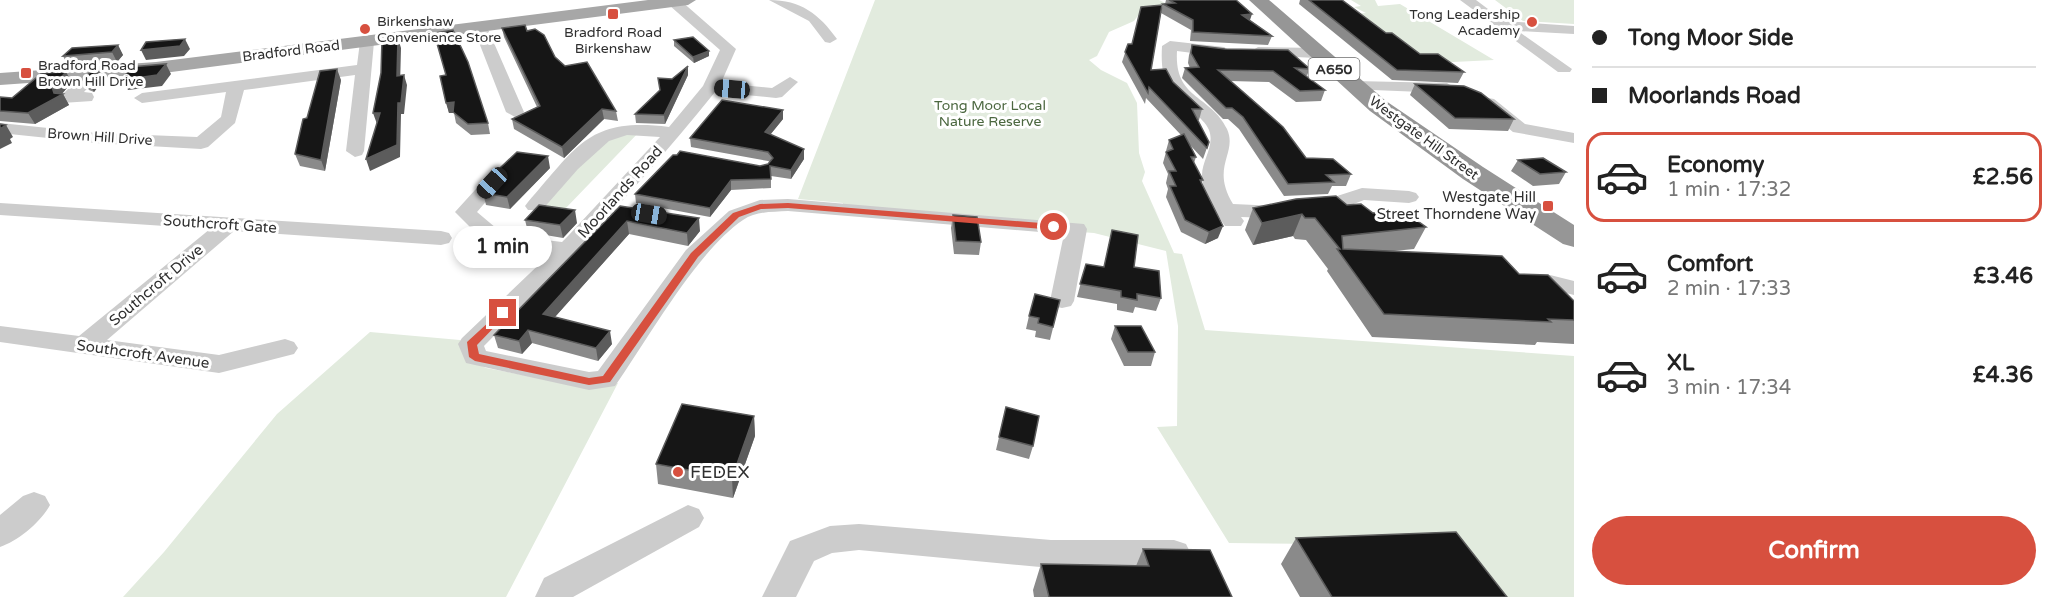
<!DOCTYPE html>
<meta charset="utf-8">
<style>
body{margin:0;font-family:"Varela Round",sans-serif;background:#f6f6f6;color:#222;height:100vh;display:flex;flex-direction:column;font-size:22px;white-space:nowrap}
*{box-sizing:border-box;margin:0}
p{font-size:20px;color:#767676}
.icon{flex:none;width:33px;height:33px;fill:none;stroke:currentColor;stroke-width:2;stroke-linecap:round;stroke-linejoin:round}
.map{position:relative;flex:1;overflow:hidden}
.side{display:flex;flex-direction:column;background:#fff;width:480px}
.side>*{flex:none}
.banner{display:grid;align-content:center;height:132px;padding:0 18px;background:#fff}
.end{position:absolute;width:27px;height:27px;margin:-14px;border:8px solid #d7503f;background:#fff;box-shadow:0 0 0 3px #fff}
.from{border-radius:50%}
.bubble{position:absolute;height:42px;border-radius:21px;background:#fff;box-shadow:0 3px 9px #0003;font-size:20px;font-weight:700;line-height:42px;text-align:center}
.car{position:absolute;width:18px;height:36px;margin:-18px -9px;border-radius:8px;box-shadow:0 0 4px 2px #0007;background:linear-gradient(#222 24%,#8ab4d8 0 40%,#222 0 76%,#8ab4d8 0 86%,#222 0)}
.banner b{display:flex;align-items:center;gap:21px;height:57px;font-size:22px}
.banner b+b{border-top:2px solid #e0e0e0}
.banner i{width:15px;height:15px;background:#222}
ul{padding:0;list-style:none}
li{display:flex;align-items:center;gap:18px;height:90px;margin:0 12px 9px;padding:0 6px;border:3px solid transparent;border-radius:18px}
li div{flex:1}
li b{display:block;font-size:22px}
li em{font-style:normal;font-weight:700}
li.selected{border-color:#d7503f}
li>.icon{width:54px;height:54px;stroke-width:1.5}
.button{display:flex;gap:12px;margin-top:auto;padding:12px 18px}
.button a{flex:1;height:69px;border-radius:36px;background:#d7503f;color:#fff;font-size:24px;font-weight:700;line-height:69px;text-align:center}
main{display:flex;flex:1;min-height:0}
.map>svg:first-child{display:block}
.green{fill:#e2ebde}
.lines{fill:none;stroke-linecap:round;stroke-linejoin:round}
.minor{fill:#ccc;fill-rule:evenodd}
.major{fill:#a7a7a7;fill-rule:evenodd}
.highway{fill:#969696;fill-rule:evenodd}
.wall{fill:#8a8a8a}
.shaded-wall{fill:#5c5c5c}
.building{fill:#161616;stroke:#5c5c5c;stroke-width:1.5}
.route{fill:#d7503f}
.poi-dot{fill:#d7503f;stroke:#fff;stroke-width:2}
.labels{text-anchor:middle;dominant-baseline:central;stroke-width:6;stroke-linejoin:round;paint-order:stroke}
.far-poi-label{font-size:14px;fill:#2f2f2f;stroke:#fff;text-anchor:start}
.far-street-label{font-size:14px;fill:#2f2f2f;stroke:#fff}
.shield{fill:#fff;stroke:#6d6d6d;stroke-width:1.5}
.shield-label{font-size:14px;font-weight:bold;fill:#2f2f2f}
.far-park-label{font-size:14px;fill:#4b673f;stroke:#fff}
.street-label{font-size:15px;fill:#2f2f2f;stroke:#fff}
.poi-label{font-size:15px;fill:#2f2f2f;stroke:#fff;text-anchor:end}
.near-poi-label{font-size:18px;fill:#2f2f2f;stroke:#fff;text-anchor:start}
</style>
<main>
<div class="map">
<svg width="1574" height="597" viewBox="0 0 1574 597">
<rect width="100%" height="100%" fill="#fff"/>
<path class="green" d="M875 0H1159L1167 4 1140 13 1134 21 1109 32 1097 56 1089 60 1101 70 1127 83 1137 103 1139 153 1145 172 1142 181 1174 253 1182 254 1205 330 1574 356V597H1469L1430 545 1229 543 1157 427 1177 426 1178 326 1166 251 1094 233 841 214 843 203 798 199Z
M1351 0H1375L1378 6 1400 4 1494 60 1433 63 1355 14 1366 13 1354 7 1361 6Z
M1495 0H1574V24L1523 21Z
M641 130 564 210 535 206 613 132Z
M370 332 460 340 465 358 486 368 587 387 618 383 506 597H123L164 552 277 414Z"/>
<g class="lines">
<path class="minor" d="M669 0H680L736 49 721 83 772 88 790 77 798 82 782 97 776 98 715 92C643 182 565 264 484 346L486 351 589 372 598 371 686 250 729 211 760 200 788 199 1084 224 1087 229 1074 301 1071 306 1062 308 1053 306 1050 301 1064 234 788 211C773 212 756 211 743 220 697 251 648 339 615 386L589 390 466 363 458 344 462 338 550 254 488 245 455 212 485 179H499L502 183 477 212 496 228 504 226 512 227 515 232 512 236 562 242 568 236 660 137 627 135 609 141 578 169 542 210H528L525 206 528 202C577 147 588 117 669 127L703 86 720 50 669 5Z
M769 0C801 0 819 14 837 39L830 43 825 42 809 21Z
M1460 0H1476L1504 21 1574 26V34L1518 31 1572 69 1570 72H1558Z
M480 23 487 27 524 112 521 116 515 117 506 112 473 27Z
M367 38 374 42 364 151 362 155 355 157 346 151 355 75 244 90 235 123 208 147 201 149 96 143 0 133V123L96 133 197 137 221 117 226 92 142 103 134 98 142 93 357 65 360 42Z
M1170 41 1224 47 1232 52 1224 57 1177 51C1174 100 1210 94 1227 129 1238 154 1210 166 1233 204L1303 207 1362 188 1409 191 1416 193 1419 197 1416 201 1409 203 1364 200 1325 215 1303 219 1241 217 1244 221 1241 226H1225C1216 212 1201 193 1202 175 1202 160 1215 146 1209 130 1206 123 1200 118 1194 112 1168 89 1160 83 1162 46Z
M1258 47 1316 48 1324 53 1316 58 1253 55 1250 52Z
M94 67 102 72 84 92 92 93 94 97 92 101 62 103 60 99 62 95 88 69Z
M1354 81 1447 83 1455 88 1447 93 1348 89 1346 86 1348 83Z
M1488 98 1494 99 1525 124 1574 133V143L1513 132 1482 107 1479 103 1482 99Z
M0 203 441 231 449 233 452 238 449 243 441 245 234 231 107 340 219 355 285 339 294 342 298 348 294 354 219 373 0 342V326L79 336 210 229 0 215Z
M1550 275 1574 281V295L1542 287 1538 282 1542 277Z
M34 492 45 496 50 505C41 522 18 541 0 547V515L23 496Z
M688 505 699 509 704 518 699 527 573 597H535L544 578Z
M859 524 1051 540H1174L1186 544 1191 554 1186 564 1174 568H1051L859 550 832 553 814 561 796 597H762L790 541 830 526Z"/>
<path class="major" d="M648 0H696L688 5 156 74 0 85V73L156 62Z"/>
<path class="highway" d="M1249 0H1269L1386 101 1483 167 1574 225V247L1563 244 1463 179 1370 111Z"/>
</g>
<path class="wall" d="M1166 0H1236L1250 20 1272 36 1268 45 1190 41 1191 30 1161 13 1151 70 1173 82 1202 109 1199 120H1197L1209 142 1203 159 1189 144 1196 157 1194 163 1203 180 1201 183 1218 238 1205 244 1181 232 1166 197 1168 189 1166 183 1168 174 1163 163 1166 152V151L1169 140 1181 135 1146 98 1145 104 1122 62 1128 44H1132L1161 12 1163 4H1165Z
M1300 0H1342L1386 33 1420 54 1464 72 1458 83 1392 80 1299 4Z
M502 28 527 31 565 66 616 111 618 121 604 119 564 158 514 129 512 119 537 107 504 37Z
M674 40 709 51V56L694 63 674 46Z
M118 45 123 55 117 62 68 66 63 56Z
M1192 45 1310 69 1306 77 1325 90 1321 101 1296 102 1269 82 1230 81 1306 158 1351 174 1346 186H1332L1328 194 1284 196 1239 129 1228 119H1223L1182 78 1185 68H1190L1188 63 1189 55Z
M688 66V75L665 124 636 123 635 114 660 90 658 78 672 79Z
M98 69 103 80 94 92 89 90 83 80Z
M440 76 488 123 490 134 471 135 456 123 454 113H449Z
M341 80 325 171 300 166 295 154 307 118Z
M72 82 62 94H63L69 105 35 124 0 121V97L12 98Z
M1415 84 1514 119 1508 131 1449 129 1410 95Z
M783 110V119L770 135 804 159 791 179 771 176V188L731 190 710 217 636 203 635 194 768 164 770 162 768 161 691 147 690 138Z
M1518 160 1566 172 1559 184 1533 186 1511 171Z
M550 168 510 209 486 205 483 193 501 173Z
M1347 205 1426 227 1414 249 1394 251 1519 274 1574 301V344L1537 342 1535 345 1372 337 1327 271 1328 269 1306 240 1295 239 1293 236 1253 245 1245 230 1253 208Z
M620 206 700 231 688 246 629 234 555 317 612 344 598 361 532 343 522 354 498 348 494 335Z
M953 215 981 242 979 255 954 254 951 228Z
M525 220 577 223 563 238 528 232Z
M1112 230 1134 267 1161 298 1156 311 1135 307 1133 313 1117 310V304L1077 297 1086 264 1104 267Z
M1060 300 1050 340 1035 337 1036 331 1026 329 1029 316Z
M1115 326 1155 352 1151 366H1124L1111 339Z
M1006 407 1033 446 1029 459 996 450Z
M754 416 755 436 733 498 658 484 656 464Z
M1296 538 1507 597H1300L1281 564Z
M1143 549 1232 597H1034L1033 590 1041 564 1136 566Z"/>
<path class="shaded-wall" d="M1252 14 1249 23 1242 15Z
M398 38 401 48 400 86 397 76Z
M185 39 190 49 184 56 146 60 141 50Z
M118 45 123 55 117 62 112 52Z
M709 51V56L694 63 693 57Z
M166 64 171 74 162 86 128 90 123 80Z
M688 66V75L665 124 664 115Z
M98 69 103 80 94 92 88 81Z
M337 69 341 80 325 171 321 160Z
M66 72 72 82 60 96 63 94 69 105 35 124 28 113Z
M404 75 407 85 404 114H401L400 157 370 171 366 159Z
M454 102 456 113H449L446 103Z
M602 109 604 119 564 158 562 147Z
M783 110V119L765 141V132Z
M373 113H380L377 124Z
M6 125 13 137 10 139 12 143 0 149V129Z
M804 149V159L791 179V170Z
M548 156 550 168 510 209 507 197Z
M731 180V190L710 217V208Z
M575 210 577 223 563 238 560 225Z
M1302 214 1293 236 1253 245 1262 223Z
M699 218 700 231 688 246 687 233Z
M627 221 629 234 546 327 543 314Z
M1223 226 1218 238 1205 244 1209 232Z
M528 330 532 343 522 354 519 341Z
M610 331 612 344 598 361 596 348Z
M754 416 755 436 733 498 732 478Z"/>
<path class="building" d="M1169 0H1236L1252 14 1242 15 1272 36 1193 32V20L1163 4 1175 3Z
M1309 0H1342L1386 33H1392L1420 54H1438L1464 72 1397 70Z
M1162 5 1151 70 1166 69 1173 82 1202 109H1192L1209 142 1207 148 1149 87 1148 93 1125 52 1128 44H1132L1141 7Z
M525 25 527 31 535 29 544 35 555 57 565 66 587 62 616 111 602 109 562 147 512 119 540 106 502 28Z
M453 30 468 62 488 123 468 124 453 112 454 102 446 103 440 76 446 75 434 33Z
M693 37 709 51 693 57 674 40Z
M398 38 397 76 404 75 401 103H398L397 145 366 159 380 113H373L381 73 382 40Z
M185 39 180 46 141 50 146 42Z
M118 45 112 52 63 56 72 48Z
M1192 45 1225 49 1288 50 1310 69 1295 68 1325 90 1300 91 1273 71 1218 70 1283 127 1306 158 1333 159 1351 174 1326 175 1334 182 1288 184 1243 117 1232 108H1226L1185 68 1199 67 1191 53Z
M166 64 157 75 123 80 130 67Z
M688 66 664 115 635 114 660 90 658 78 672 79Z
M98 69 88 81 83 80 92 70Z
M337 69 321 160 295 154 303 119 307 118 320 71Z
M66 72 52 87 54 93 63 94 28 113 0 111V97L12 98 42 73Z
M1415 84 1464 86 1481 93 1514 119 1455 118Z
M722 100 783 110 765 132 804 149 791 170 770 166 771 179 731 180 710 208 635 194 673 155H677L680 151 760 166 768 164 773 158 768 152 690 138Z
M0 124 6 125 0 129Z
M1184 134 1196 157H1191L1203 180H1200L1223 226 1209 232 1185 220 1170 186H1176L1169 171H1176L1166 152 1173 149 1169 140Z
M517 152 548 156 507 197 483 193 501 173 500 168Z
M1543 158 1566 172 1540 174 1518 160Z
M1336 196 1347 205 1361 204 1373 213 1402 210 1426 227 1342 236 1343 249 1502 256 1519 274 1548 275 1574 301V320L1548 319 1551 322 1384 314 1337 249H1340L1315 218H1305L1302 214 1262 223 1253 208 1296 199Z
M539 205 575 210 560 225 525 220Z
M620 206 699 218 687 233 627 221 543 314 610 331 596 348 528 330 519 341 494 335Z
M953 215 977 217 981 242 956 241Z
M1112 230 1138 235 1134 267 1159 271 1161 298 1137 294V300L1121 297V291L1080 284 1086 264 1104 267Z
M1035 294 1060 300 1053 327 1038 323 1039 318 1029 316Z
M1115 326H1141L1155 352H1128Z
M682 404 754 416 732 478 656 464Z
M1006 407 1039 416 1033 446 999 437Z
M1456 532 1507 597H1332L1296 538Z
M1143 549 1210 550 1232 597H1049L1041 564 1149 566Z"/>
<path class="route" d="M788 203 1054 224 1059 227 1054 230 788 208 761 209 739 217 698 257 610 382 589 385 475 361 469 357 467 342 503 309 508 313 506 315 477 345 479 354 589 378 603 376 691 253 733 213 760 204Z"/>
<g class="poi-dot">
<rect x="607" y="8" width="12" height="12" rx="3"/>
<circle cx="1532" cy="22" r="6"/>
<circle cx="365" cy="29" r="6"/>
<rect x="20" y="67" width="12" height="12" rx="3"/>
<rect x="1542" y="200" width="12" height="12" rx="3"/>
<circle cx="678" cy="472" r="6"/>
</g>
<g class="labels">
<g class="far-poi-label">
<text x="1520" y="14" text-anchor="end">Tong Leadership<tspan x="1520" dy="16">Academy</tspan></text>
<text x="377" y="21">Birkenshaw<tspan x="377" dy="16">Convenience Store</tspan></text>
<text x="613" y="32" text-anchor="middle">Bradford Road<tspan x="613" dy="16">Birkenshaw</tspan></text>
<text x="38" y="65">Bradford Road<tspan x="38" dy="16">Brown Hill Drive</tspan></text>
</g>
<g class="far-street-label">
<text transform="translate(291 51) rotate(-7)">Bradford Road</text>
<text transform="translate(100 137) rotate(4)">Brown Hill Drive</text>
<text transform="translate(1424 138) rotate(36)">Westgate Hill Street</text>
</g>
<rect class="shield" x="1308.5" y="58" width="51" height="22" rx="4.5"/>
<g class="shield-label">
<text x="1334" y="69">A650</text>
</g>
<g class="far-park-label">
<text x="990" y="105">Tong Moor Local<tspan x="990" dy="16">Nature Reserve</tspan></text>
</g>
<g class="street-label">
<text transform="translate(620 192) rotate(-48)">Moorlands Road</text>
<text transform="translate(220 224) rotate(4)">Southcroft Gate</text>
<text transform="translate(156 285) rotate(-40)">Southcroft Drive</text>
<text transform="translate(143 354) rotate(8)">Southcroft Avenue</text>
</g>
<g class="poi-label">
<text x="1536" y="197">Westgate Hill<tspan x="1536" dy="17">Street Thorndene Way</tspan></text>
</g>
<g class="near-poi-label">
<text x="690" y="472">FEDEX</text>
</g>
</g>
</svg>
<i class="end from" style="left:1054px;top:227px"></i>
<i class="end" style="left:503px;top:313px"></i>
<div class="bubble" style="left:453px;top:226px;width:99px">1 min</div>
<i class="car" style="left:732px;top:89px;rotate:275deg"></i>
<i class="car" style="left:492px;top:183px;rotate:223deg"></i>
<i class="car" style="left:649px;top:214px;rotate:100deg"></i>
</div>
<section class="side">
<div class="banner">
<b><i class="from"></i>Tong Moor Side</b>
<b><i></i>Moorlands Road</b>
</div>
<ul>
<li class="selected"><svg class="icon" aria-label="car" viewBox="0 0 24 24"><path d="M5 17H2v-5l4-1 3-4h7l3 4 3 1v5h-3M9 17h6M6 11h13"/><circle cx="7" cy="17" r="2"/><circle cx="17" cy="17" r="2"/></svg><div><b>Economy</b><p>1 min · 17:32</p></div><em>£2.56</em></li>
<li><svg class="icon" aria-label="car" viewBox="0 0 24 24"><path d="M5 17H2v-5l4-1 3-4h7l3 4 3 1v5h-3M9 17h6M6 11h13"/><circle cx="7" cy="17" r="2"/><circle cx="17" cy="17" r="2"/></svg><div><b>Comfort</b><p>2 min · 17:33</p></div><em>£3.46</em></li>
<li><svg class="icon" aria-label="car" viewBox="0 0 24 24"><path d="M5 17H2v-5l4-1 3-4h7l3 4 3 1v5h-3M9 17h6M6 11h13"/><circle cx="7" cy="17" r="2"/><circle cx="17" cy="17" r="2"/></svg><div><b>XL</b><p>3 min · 17:34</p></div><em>£4.36</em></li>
</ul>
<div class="button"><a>Confirm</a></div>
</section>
</main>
